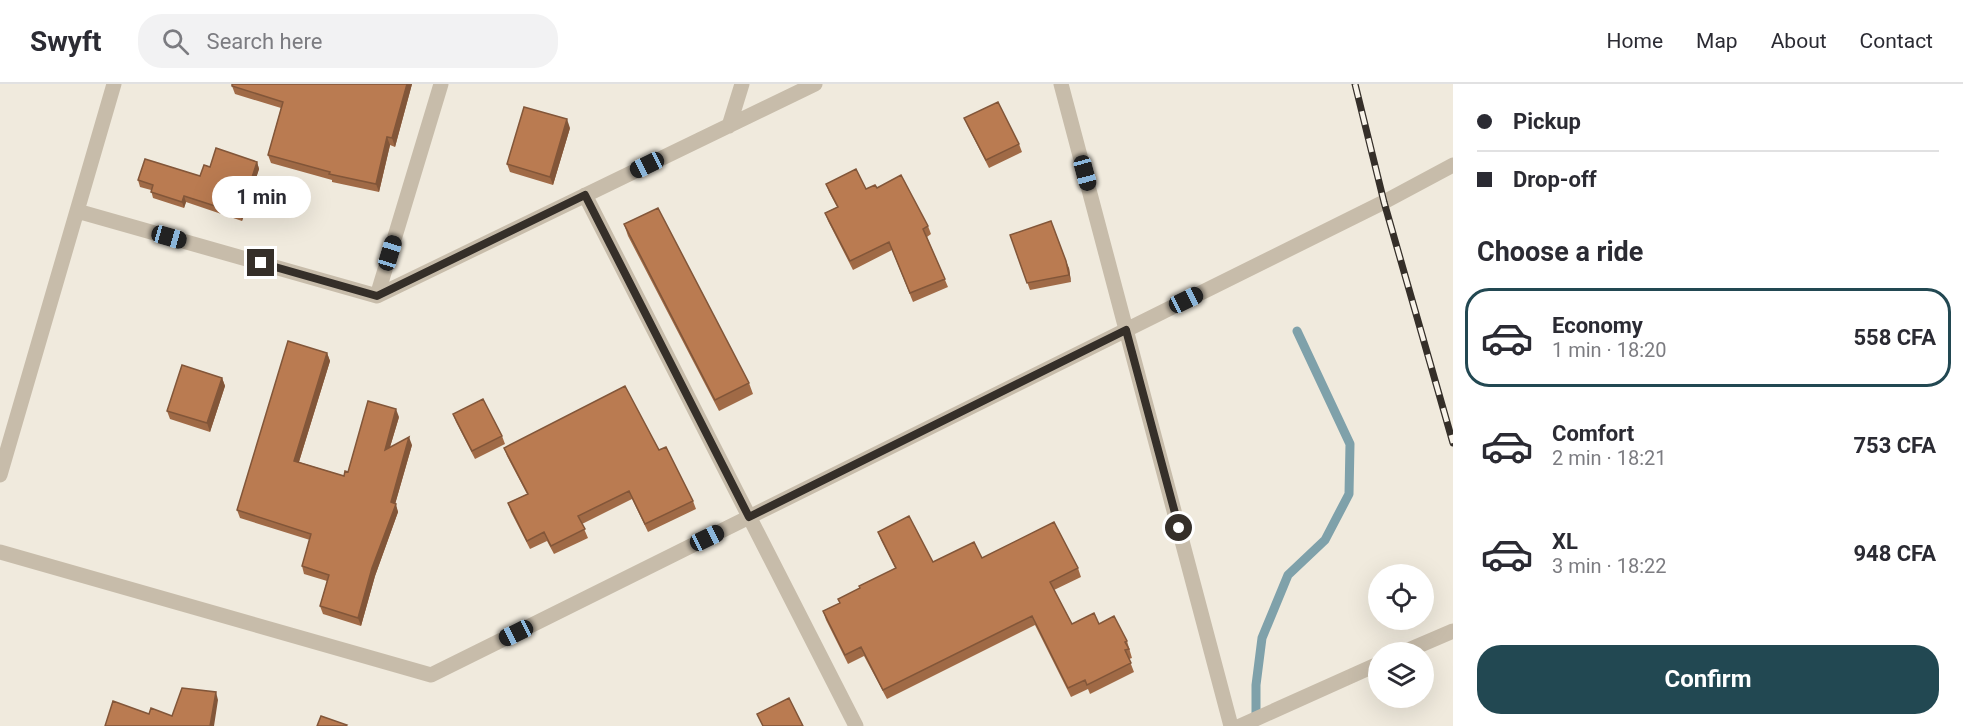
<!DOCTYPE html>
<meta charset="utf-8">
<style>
body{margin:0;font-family:Roboto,sans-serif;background:#f2f2f3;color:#2b2b33;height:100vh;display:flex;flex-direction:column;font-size:22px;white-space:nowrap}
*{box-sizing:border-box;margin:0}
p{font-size:20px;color:#7c7c81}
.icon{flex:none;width:33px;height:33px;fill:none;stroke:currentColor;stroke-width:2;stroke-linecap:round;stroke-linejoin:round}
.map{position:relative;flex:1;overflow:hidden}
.sheet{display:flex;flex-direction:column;background:#fff;width:510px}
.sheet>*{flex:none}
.top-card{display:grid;align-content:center;height:132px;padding:0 24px;background:#fff}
.tools{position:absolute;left:1368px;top:480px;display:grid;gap:12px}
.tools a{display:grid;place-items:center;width:66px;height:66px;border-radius:50%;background:#fff;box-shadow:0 6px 24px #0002;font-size:30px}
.end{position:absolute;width:27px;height:27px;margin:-14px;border:8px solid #352f29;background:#fff;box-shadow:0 0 0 3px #fff}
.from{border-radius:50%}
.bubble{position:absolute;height:42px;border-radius:21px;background:#fff;box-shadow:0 6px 24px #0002;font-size:20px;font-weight:700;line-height:42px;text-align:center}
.car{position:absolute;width:18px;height:36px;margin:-18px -9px;border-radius:8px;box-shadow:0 0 4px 2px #0007;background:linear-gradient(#222 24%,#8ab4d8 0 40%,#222 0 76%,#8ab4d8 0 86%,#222 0)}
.top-card b{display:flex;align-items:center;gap:21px;height:57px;font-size:22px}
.top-card b+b{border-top:2px solid #e1e1e2}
.top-card i{width:15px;height:15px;background:#2b2b33}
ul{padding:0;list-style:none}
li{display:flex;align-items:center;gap:18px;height:99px;margin:0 12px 9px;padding:0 12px;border:3px solid transparent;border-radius:24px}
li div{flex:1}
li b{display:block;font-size:22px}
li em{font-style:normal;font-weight:700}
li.active{border-color:#224852}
li>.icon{width:54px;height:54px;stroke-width:1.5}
h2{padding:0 24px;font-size:27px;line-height:72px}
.cta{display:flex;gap:12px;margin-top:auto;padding:12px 24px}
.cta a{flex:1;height:69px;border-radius:24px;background:#224852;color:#fff;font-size:24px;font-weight:700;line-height:69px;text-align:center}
header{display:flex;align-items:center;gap:36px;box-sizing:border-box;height:84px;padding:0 30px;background:#fff;border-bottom:2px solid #e1e1e2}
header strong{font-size:28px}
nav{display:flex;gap:33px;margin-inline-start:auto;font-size:21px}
.search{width:420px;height:54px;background:#f2f2f3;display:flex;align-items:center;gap:15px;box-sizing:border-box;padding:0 21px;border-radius:24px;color:#7c7c81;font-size:22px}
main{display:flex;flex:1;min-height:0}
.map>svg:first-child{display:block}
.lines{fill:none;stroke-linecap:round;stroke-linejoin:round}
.stream{stroke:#7fa1aa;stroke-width:9}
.minor{stroke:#c7bcaa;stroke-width:15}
.rail-casing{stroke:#352f29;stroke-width:7}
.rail{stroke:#f8f3e9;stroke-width:4.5;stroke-dasharray:14;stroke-linecap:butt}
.wall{fill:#a06a46}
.shaded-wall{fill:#825639}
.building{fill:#ba7b51;stroke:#825639;stroke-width:1.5}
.route{stroke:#352f29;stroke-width:8}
</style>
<header>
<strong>Swyft</strong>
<div class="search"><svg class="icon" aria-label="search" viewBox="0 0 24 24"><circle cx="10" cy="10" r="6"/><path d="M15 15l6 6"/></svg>Search here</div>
<nav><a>Home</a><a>Map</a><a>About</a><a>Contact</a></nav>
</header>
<main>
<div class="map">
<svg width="1453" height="642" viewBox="0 0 1453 642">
<rect width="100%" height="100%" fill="#f0eadd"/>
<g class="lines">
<path class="stream" d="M1256 637V601L1262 554 1288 491 1325 456 1349 410 1350 360 1297 247"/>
<path class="minor" d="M1061 0 1231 642
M729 42 742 0
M585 111 856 642
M77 127 377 212 815 0
M377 212 441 0
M0 391 114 0
M0 468 431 591 1384 118 1453 81
M1404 568 1453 547
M1240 642 1378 580"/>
<defs>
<path id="rail" d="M1355 0 1384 118 1453 359"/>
</defs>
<use href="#rail" class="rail-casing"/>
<use href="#rail" class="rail"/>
</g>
<path class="wall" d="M232 0H412L395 63 390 61 379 108 332 98V96L271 79 268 71 281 24 235 10 232 2Z
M964 34 1019 60 1022 68 989 84 968 43Z
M570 44 553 101 510 88 507 80Z
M257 78 259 85 242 137 186 118 184 124 153 114 151 106 140 103 138 96 200 92 210 83Z
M826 100 866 105 877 104 928 142 931 150 927 153 948 203 913 218 892 166 853 186 828 137 825 129 837 123 829 108Z
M624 140 749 299 753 310 719 327 628 152Z
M1010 151 1069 184 1071 198 1030 206Z
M327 269 330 277 299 378 344 392 348 388 399 333 390 363 412 361 395 420 398 428 375 492 361 542 323 530 320 522 327 497 304 490 302 482 310 456 240 434 237 426Z
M222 294 225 302 210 348 170 335 167 327Z
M453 330 502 352 505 360 475 375 456 338Z
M504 364 659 366 693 417 696 425 648 448 632 415 582 440 588 454 554 470 547 457 530 465 511 428 508 419 527 410 507 372Z
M878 448 933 478 982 474 1078 484 1081 493 1054 506 1072 540H1099L1127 557 1132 574 1129 575 1134 588 1090 610 1088 605 1071 613 1035 541 887 615 864 572 848 580 826 536 823 527 840 519 860 504 895 484 881 456Z"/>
<path class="shaded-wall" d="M407 0H412L395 63 392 54Z
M567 35 570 44 553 101 550 93Z
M387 53 390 61 379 108 376 100Z
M257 78 259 85 242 137 240 130Z
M184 112 186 118 184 124 182 118Z
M1066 177 1069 184 1071 198 1069 191Z
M327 269 330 277 297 384 294 377Z
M222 294 225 302 210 348 207 339Z
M396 325 399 333 387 373 385 366Z
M409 353 412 361 394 424 396 420 398 428 375 492 361 542 358 534Z
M216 608 218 616 214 642H210Z"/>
<path class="building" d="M232 0H407L392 54 387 53 376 100 329 90 330 88 268 71 283 18 232 2Z
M998 18 1019 60 986 76 964 34Z
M524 23 567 35 550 93 507 80Z
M216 64 257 78 240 130 184 112 182 118 151 108 153 101 138 96 145 75 200 92 204 81 210 83Z
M856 85 866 105 875 101 877 104 901 91 928 142 923 145 945 195 910 209 889 158 850 177 825 129 838 123 826 100Z
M658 124 749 299 715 316 624 140Z
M1051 137 1066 177 1069 191 1027 199 1010 151Z
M288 257 327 269 294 377 344 392 345 387 348 388 368 317 396 325 385 366 409 353 391 418 396 420 372 484 358 534 320 522 329 491 302 482 311 450 237 426Z
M182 281 222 294 207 339 167 327Z
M625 302 659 366 666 363 693 417 645 440 629 407 578 432 585 445 551 462 544 448 527 457 508 419 528 410 504 364Z
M483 315 502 352 472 367 453 330Z
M909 432 933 478 974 458 982 474 1054 438 1078 484 1050 498 1072 540 1094 529 1099 540 1114 532 1127 557 1125 558 1129 565 1125 566 1131 579 1087 601 1085 596 1068 604 1032 532 883 606 861 563 845 571 823 527 840 519 838 515 860 504 859 502 896 484 878 448Z
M182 604 216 608 210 642H105L113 617 149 630 151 624 172 632Z
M789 614 803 642H763L757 630Z
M321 632 347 641 346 642H317Z"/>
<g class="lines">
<path class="route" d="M261 179 377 212 585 111 749 433 1126 246 1179 444"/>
</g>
</svg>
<div class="tools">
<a><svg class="icon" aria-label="locate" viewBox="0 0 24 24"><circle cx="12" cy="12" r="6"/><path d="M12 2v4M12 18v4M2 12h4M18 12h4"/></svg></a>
<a><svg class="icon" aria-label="layers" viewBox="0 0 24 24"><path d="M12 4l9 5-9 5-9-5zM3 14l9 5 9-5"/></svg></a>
</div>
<i class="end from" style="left:1179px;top:444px"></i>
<i class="end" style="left:261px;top:179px"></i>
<div class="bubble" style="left:212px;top:92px;width:99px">1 min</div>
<i class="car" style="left:647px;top:81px;rotate:244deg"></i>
<i class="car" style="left:1085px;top:89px;rotate:165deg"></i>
<i class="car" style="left:169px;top:153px;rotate:106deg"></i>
<i class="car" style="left:390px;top:169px;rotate:17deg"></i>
<i class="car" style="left:1186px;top:216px;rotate:64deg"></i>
<i class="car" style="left:707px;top:454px;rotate:64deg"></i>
<i class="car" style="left:516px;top:549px;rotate:244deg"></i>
</div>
<section class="sheet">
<div class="top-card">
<b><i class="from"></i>Pickup</b>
<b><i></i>Drop-off</b>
</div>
<h2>Choose a ride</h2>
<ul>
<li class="active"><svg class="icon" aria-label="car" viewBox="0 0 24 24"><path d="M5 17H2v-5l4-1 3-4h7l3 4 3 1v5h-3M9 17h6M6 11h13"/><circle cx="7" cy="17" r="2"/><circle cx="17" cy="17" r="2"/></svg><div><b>Economy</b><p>1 min · 18:20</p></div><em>558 CFA</em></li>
<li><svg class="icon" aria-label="car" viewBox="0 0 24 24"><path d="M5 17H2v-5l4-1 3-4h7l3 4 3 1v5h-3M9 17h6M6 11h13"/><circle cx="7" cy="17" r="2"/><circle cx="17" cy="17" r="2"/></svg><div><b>Comfort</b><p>2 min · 18:21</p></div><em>753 CFA</em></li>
<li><svg class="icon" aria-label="car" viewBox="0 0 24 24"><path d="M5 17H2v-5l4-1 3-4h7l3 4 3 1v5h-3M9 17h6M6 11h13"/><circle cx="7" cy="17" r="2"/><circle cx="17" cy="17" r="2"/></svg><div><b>XL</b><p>3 min · 18:22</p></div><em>948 CFA</em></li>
</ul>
<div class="cta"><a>Confirm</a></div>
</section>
</main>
